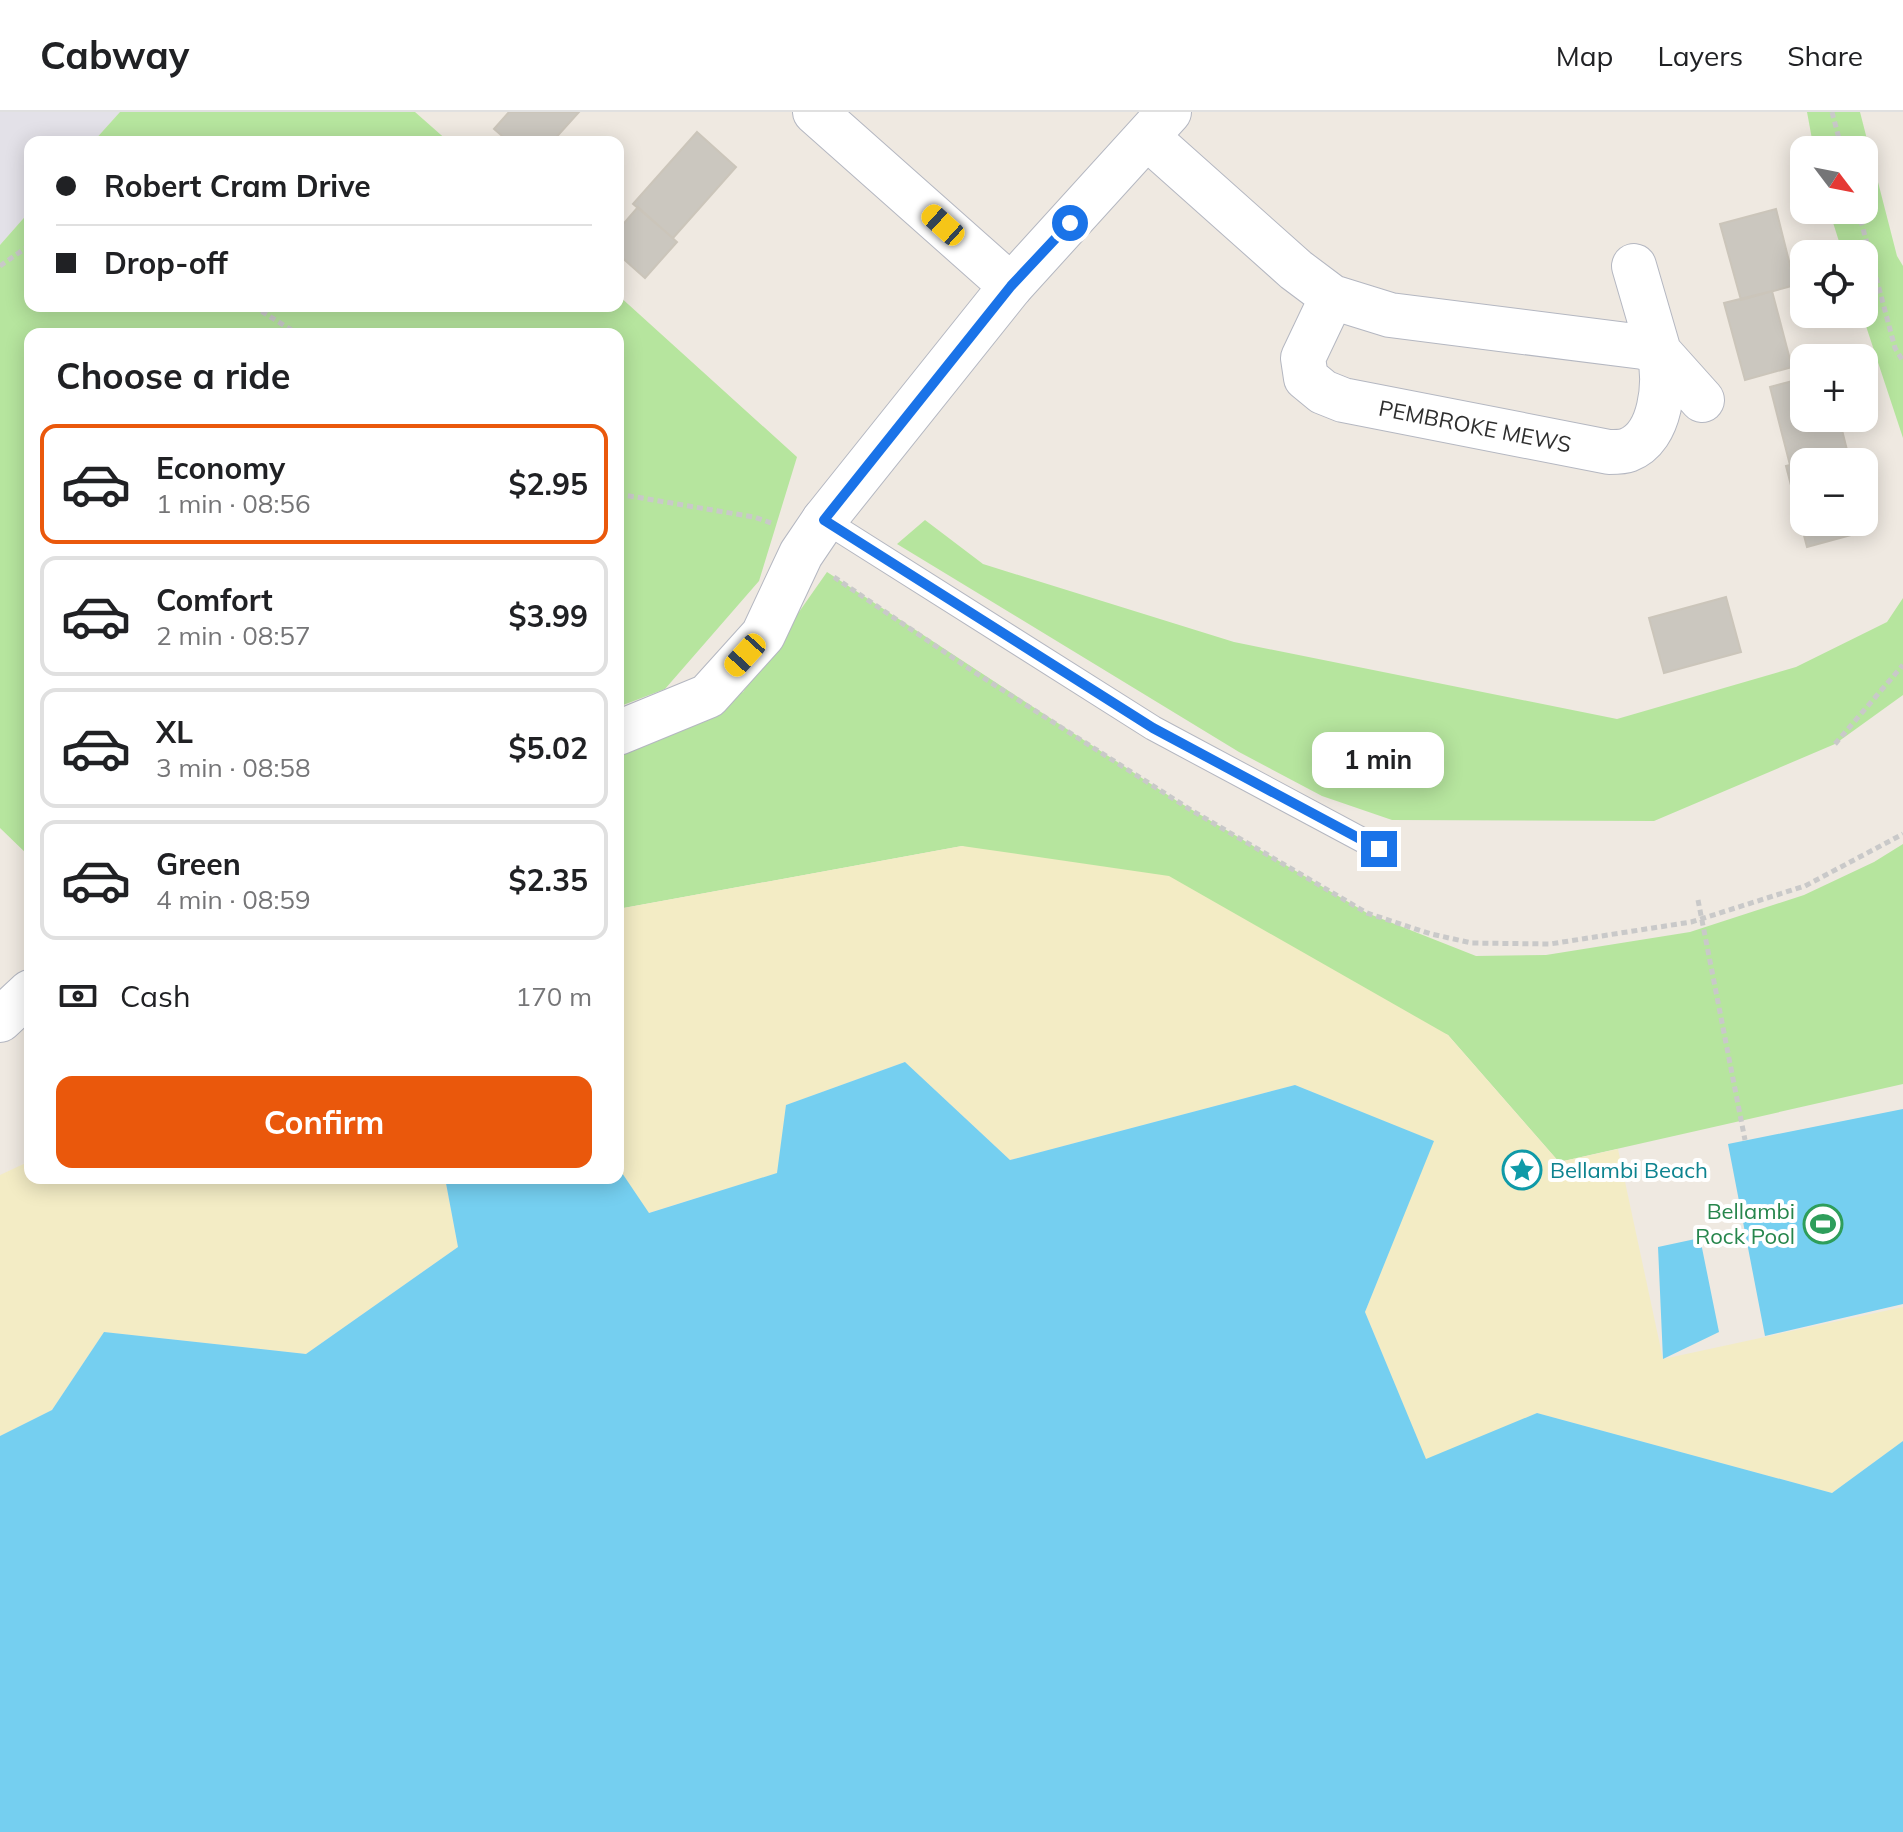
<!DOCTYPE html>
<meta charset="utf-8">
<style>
body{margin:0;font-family:Mulish,sans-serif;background:#f6f6f6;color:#202124;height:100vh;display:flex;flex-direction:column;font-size:30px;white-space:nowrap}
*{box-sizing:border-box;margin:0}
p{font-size:26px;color:#757577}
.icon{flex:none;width:44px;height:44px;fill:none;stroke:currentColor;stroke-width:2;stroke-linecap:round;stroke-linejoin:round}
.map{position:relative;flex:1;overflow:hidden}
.drawer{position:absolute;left:24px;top:216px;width:600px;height:856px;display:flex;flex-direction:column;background:#fff;border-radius:16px;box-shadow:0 4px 20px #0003}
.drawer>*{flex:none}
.top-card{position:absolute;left:24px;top:24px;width:600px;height:176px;border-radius:16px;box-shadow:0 4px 20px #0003;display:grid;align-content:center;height:176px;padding:0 32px;background:#fff}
.needle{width:52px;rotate:122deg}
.fabs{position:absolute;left:1790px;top:24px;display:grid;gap:16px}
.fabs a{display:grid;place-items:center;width:88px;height:88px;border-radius:16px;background:#fff;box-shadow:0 4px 20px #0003;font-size:40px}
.end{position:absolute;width:36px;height:36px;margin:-18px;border:10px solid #1a73e8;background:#fff;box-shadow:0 0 0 4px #fff}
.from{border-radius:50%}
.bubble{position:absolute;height:56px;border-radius:16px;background:#fff;box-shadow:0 4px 20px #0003;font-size:26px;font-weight:700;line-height:56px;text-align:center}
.car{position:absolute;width:24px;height:48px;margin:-24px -12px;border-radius:10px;box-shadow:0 0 6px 2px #0007;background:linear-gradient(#f5c518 24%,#345 0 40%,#f5c518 0 76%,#345 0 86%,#f5c518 0)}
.top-card b{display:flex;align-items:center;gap:28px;height:76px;font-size:30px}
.top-card b+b{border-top:2px solid #e0e0e0}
.top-card i{width:20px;height:20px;background:#202124}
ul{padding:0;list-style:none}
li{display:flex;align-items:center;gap:24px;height:120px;margin:0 16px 12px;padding:0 16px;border:4px solid #e0e0e0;border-radius:16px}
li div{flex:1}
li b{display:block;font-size:30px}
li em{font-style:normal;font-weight:700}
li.selected{border-color:#ea580c}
li>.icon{width:72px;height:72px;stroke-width:1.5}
h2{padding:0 32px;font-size:36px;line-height:96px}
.pay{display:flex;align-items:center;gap:20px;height:88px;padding:0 32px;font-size:30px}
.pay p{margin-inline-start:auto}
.cta{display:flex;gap:16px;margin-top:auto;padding:16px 32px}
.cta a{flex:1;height:92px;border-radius:16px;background:#ea580c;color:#fff;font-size:32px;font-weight:700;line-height:92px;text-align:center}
header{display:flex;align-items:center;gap:48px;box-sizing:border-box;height:112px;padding:0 40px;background:#fff;border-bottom:2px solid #e0e0e0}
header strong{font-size:38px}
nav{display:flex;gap:44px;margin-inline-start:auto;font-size:28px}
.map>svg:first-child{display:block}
.industrial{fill:#e3e1e8}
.green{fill:#b6e59e}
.sand{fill:#f3ecc5}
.water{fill:#75cff0}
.building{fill:#cbc7bf;stroke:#cbc5ba;stroke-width:2}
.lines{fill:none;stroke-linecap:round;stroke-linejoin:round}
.lane-casing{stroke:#b4b7c1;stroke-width:26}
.street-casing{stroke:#b4b7c1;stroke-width:46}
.secondary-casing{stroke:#b4b7c1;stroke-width:46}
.path{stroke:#c9c9c9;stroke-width:5;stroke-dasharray:6 4;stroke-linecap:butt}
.lane{stroke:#fff;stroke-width:24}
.street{stroke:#fff;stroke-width:44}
.secondary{stroke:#fff;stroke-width:44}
.route{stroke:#1a73e8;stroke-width:10}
.labels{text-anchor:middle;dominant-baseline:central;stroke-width:8;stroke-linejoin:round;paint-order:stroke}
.street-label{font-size:22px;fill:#2e2e2e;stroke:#fff}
.culture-label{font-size:22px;fill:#0d838f;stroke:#fff;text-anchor:start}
.leisure-label{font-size:22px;fill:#27864d;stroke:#fff;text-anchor:end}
</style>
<header>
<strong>Cabway</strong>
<nav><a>Map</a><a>Layers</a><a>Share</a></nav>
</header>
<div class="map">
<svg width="1903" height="1720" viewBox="0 0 1903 1720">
<rect width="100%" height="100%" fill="#efe9e1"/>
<path class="industrial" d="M0 0H120L93 30H30V99L0 133Z"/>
<path class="green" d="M120 0H415L449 30H93Z
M1807 0H1860L1897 144 1903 154V326L1862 202 1864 142H1843L1829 98H1864V38H1814Z
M30 99V194H618V183L797 345 759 469 665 577 618 595V222H30V745L0 716V133Z
M925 408 983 452 1234 530 1617 607 1796 555 1887 510 1903 486V583L1835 632 1654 709 1392 708 1322 684 1239 640 897 432Z
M827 460 1177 689 1367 801 1476 844 1546 843 1690 820 1804 783 1874 750 1903 732V972L1559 1050 1448 923 962 734 618 797V636L743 580Z"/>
<path class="sand" d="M962 734 1169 764 1448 923 1559 1050 1618 1037 1663 1247 1903 1195V1329L1832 1381 1537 1301 1426 1348 1365 1200 1433 1029 1295 973 1010 1048 905 950 786 993 778 1061 648 1101 618 1055V797Z
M30 1049V1066H445L458 1135 306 1242 104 1220 52 1298 0 1324V1063Z"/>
<path class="water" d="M905 950 1010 1048 1295 973 1434 1029 1365 1200 1426 1347 1537 1301 1832 1381 1903 1329V1720H0V1324L52 1298 104 1220 306 1242 458 1135 445 1066H618V1055L649 1101 777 1061 786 993Z
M1903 997V1192L1765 1224 1728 1032Z
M1700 1126 1719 1220 1663 1247 1658 1135Z"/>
<path class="building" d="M509 0H579L552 30H509L494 17Z
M697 20 736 55 673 126 633 92Z
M638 95 677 130 645 166 618 142V118Z
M1776 97 1795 173 1741 188 1720 112Z
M1772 179 1792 255 1745 268 1724 191Z
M1804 266V306H1839L1847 338 1790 353 1770 275Z
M1841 340 1844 350H1804V410H1859L1862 420 1807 435 1786 354Z
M1726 485 1741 540 1664 561 1649 506Z"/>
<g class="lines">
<defs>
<path id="lane" d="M824 408 1153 616 1379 737"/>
<path id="street" d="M815 0 1011 174
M1148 26 1296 158 1332 185 1390 203 1643 235 1659 240C1666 270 1662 325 1628 338 1623 340 1614 340 1609 340L1343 288 1323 280 1306 266 1303 246 1332 185
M1634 154 1659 240 1702 288
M618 621 708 584 763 523 801 442 824 408
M0 908 30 880"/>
<path id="secondary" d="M824 408 1011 174 1169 0"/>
</defs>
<use href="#lane" class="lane-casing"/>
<use href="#street" class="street-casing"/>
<use href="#secondary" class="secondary-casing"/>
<path class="path" d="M1832 0 1842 38
M1858 98 1895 236 1903 249
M0 154 30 133
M253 194 298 222
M618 382 754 405 774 412
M834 465 968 556 1191 698 1367 801 1431 822 1472 831 1550 832 1691 810 1805 774 1903 722
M1835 632 1903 553
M1698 788 1745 1028"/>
<use href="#lane" class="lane"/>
<use href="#street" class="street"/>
<use href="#secondary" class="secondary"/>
</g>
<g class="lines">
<path class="route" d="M1070 111 1011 174 824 408 1153 616 1379 737"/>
</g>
<defs>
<symbol id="sight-ring" viewBox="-11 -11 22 22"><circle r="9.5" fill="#fff" stroke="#0f9aa8" stroke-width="1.5"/><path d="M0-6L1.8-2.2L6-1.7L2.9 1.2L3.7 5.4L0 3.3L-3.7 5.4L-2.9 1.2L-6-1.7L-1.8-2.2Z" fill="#0f9aa8"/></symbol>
<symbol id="stadium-ring" viewBox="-11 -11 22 22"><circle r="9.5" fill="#fff" stroke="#2e9e5b" stroke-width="1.5"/><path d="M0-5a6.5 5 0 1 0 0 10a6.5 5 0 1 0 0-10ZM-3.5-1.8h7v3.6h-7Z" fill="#2e9e5b"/></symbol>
</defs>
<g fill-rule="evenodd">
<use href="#sight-ring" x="1500" y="1036" width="44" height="44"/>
<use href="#stadium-ring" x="1801" y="1090" width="44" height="44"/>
</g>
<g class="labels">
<g class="street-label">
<text transform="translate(1475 314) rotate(11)">PEMBROKE MEWS</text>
</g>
<g class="culture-label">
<text x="1550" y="1058">Bellambi Beach</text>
</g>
<g class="leisure-label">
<text x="1795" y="1099">Bellambi<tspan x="1795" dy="25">Rock Pool</tspan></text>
</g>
</g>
</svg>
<div class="fabs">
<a><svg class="needle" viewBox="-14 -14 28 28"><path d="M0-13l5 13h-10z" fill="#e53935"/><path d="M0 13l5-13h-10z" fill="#757577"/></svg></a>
<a><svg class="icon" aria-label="locate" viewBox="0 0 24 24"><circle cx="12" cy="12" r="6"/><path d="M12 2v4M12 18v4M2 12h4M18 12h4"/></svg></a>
<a>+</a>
<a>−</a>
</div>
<i class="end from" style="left:1070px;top:111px"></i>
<i class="end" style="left:1379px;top:737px"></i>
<div class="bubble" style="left:1312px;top:620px;width:132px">1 min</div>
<i class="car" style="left:943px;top:113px;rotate:312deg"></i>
<i class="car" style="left:745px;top:543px;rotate:222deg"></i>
<div class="top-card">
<b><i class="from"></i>Robert Cram Drive</b>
<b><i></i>Drop-off</b>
</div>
<section class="drawer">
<h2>Choose a ride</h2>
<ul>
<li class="selected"><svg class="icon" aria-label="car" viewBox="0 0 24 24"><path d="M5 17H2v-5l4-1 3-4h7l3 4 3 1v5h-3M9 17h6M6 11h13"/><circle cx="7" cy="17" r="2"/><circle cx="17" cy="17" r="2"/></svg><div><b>Economy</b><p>1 min · 08:56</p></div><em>$2.95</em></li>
<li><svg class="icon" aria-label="car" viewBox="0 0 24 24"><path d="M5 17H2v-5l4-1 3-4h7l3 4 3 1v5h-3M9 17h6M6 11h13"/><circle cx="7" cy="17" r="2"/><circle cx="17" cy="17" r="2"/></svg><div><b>Comfort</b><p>2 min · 08:57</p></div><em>$3.99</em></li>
<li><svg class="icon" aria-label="car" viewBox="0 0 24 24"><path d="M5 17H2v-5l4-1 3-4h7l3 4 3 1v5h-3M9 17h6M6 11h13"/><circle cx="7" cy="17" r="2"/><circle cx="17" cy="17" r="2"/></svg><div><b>XL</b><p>3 min · 08:58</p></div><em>$5.02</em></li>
<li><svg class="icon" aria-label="car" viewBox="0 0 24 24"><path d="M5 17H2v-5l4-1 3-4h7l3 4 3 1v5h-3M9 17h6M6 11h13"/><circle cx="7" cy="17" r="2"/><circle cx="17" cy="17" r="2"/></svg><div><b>Green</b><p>4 min · 08:59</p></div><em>$2.35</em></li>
</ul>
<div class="pay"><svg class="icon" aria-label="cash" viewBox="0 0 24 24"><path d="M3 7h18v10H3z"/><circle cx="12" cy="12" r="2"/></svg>Cash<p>170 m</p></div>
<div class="cta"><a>Confirm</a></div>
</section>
</div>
